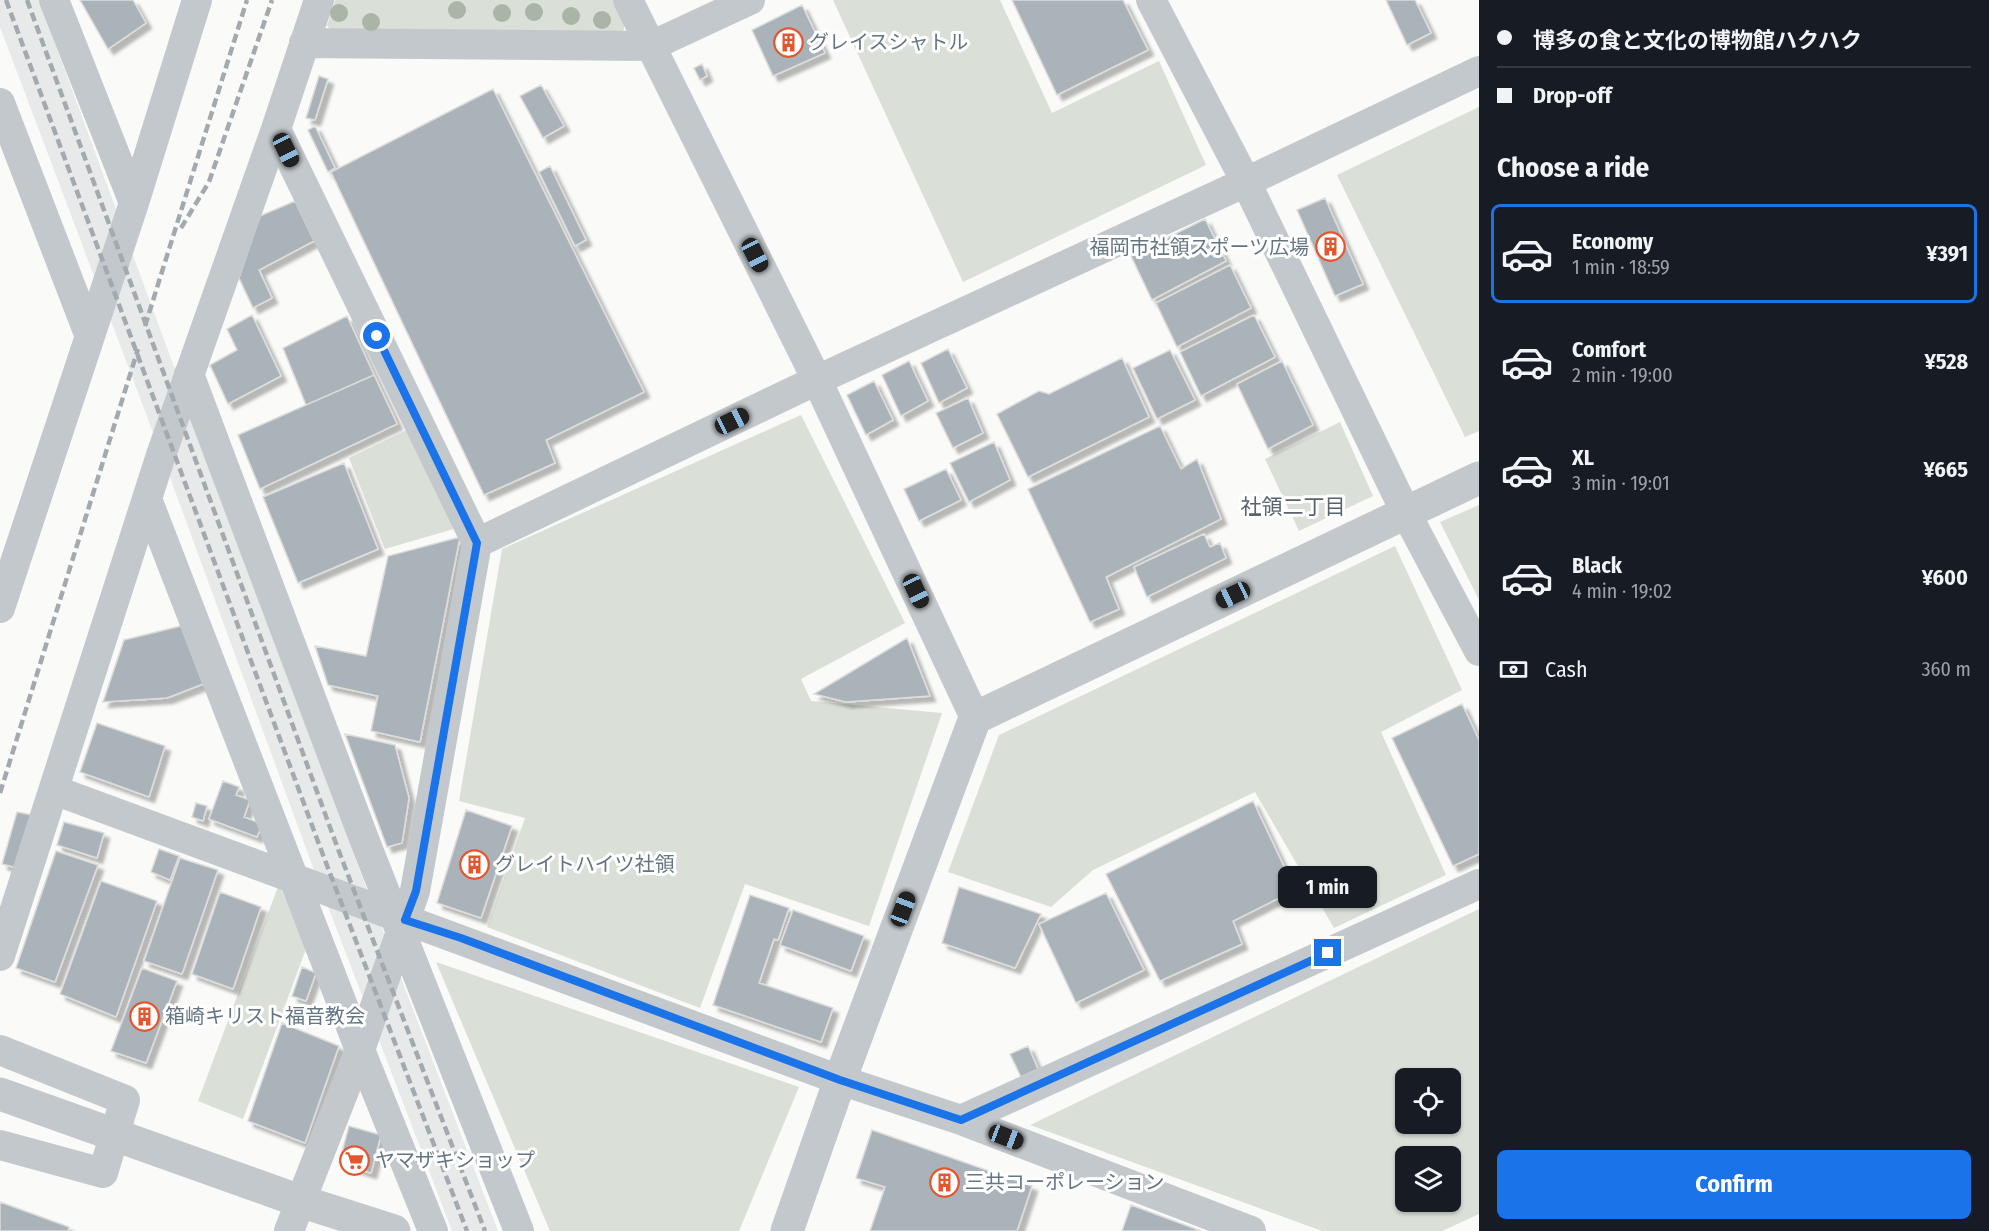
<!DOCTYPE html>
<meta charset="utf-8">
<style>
body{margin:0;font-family:"Fira Sans Condensed","Noto Sans JP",sans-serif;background:#20242c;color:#f1f3f6;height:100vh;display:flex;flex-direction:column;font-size:22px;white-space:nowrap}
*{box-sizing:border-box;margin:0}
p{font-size:20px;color:#9ea1a6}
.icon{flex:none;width:33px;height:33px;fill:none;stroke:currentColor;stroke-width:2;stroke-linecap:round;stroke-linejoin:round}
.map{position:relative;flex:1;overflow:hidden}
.panel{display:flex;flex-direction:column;background:#171b24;width:510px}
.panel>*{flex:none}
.guide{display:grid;align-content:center;height:132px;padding:0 18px;background:#171b24}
.buttons{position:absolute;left:1395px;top:1068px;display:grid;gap:12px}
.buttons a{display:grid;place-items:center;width:66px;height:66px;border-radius:9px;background:#171b24;box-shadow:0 2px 4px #0004;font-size:30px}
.end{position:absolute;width:27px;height:27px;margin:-14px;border:8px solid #1a73e8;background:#fff;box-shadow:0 0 0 3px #fff}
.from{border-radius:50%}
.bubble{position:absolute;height:42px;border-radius:9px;background:#171b24;box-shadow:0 2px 4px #0004;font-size:20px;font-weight:700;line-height:42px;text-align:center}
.car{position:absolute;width:18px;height:36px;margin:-18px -9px;border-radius:8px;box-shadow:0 0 4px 2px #0007;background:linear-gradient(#222 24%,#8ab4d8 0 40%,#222 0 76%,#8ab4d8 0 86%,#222 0)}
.guide b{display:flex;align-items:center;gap:21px;height:57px;font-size:22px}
.guide b+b{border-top:2px solid #363941}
.guide i{width:15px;height:15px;background:#f1f3f6}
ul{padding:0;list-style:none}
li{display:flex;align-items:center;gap:18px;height:99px;margin:0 12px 9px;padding:0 6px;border:3px solid transparent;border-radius:9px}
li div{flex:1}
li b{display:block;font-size:22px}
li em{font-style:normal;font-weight:700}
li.current{border-color:#1a73e8}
li>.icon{width:54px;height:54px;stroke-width:1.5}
h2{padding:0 18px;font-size:27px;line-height:72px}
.pay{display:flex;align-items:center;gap:15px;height:66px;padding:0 18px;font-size:22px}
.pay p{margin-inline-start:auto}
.primary-button{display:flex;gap:12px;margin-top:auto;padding:12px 18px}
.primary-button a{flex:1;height:69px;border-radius:9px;background:#1a73e8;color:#fff;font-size:24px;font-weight:700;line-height:69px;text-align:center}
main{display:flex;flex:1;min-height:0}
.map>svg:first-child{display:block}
.built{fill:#e8e9e9}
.green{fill:#dadfd7;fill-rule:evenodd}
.building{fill:#aab3b9;stroke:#dcdcda;stroke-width:1.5;filter:url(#shadow)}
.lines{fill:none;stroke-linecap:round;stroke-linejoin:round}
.minor{stroke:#c3c8cc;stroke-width:30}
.tertiary{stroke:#c3c8cc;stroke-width:33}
.rail{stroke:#a2aab0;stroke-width:4.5;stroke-dasharray:9 4.5;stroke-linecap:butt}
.tree{fill:#aab4a7}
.route{stroke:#1a73e8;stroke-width:8}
.labels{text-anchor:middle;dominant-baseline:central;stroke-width:6;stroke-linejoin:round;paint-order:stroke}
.poi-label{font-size:20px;fill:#657683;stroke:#fff;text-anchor:start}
.neighbourhood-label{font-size:21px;fill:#57646e;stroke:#fff}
</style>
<main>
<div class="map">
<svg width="1479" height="1231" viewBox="0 0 1479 1231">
<defs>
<filter id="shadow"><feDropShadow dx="5.5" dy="5.5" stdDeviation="1.5" flood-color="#0004"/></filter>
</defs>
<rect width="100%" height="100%" fill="#fafaf8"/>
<path class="built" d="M0 0H39L350 845 498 1231H452L311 862 168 472 0 27Z"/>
<path class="green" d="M335 0H614L625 23 622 38 335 34 327 26Z
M833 0H1000L1052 113 1159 61 1206 165 963 282Z
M1479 107V431L1465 437 1337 175Z
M801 415 905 623 801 679 811 701 942 713 869 926 745 884 700 1008 487 927 525 818 459 801 502 549Z
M1340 422 1373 496 1299 531 1265 459Z
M409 429 457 528 385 549 349 458Z
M1479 505V600L1440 522Z
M1395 546 1462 690 1381 732 1446 875 1334 928 1255 792 1093 870 1051 907 948 872 999 735Z
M279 884 306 949 243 1119 198 1101Z
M1479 909V1214L1442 1231H1322L1030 1125ZM1406 1078H1450V1124H1406ZM1406 1156H1450V1202H1406Z
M436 962 799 1087 739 1231H550Z"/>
<path class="building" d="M80 0H133L146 23 108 49Z
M1012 0H1123L1148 50 1057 95Z
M1386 0H1415L1431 33 1407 45Z
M802 5 825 53 773 76 752 30Z
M702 64 707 76 700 80 694 68Z
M319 76 328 79 315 120 306 118Z
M541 85 564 126 543 138 520 96Z
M493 89 644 392 546 440 555 463 484 495 331 172Z
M315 126 335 168 328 172 308 130Z
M550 166 586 240 575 246 539 172Z
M1325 198 1363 284 1335 296 1297 210Z
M295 201 314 241 259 270 272 298 253 308 239 278 260 216Z
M1205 219 1226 261 1152 300 1131 256Z
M1230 265 1251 308 1177 347 1156 303Z
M252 315 281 376 228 404 210 365 237 350 227 329Z
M1254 315 1275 357 1201 396 1180 352Z
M347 316 374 375 306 405 283 348Z
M948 349 967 388 939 403 921 363Z
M1170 350 1195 400 1157 419 1133 368Z
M1122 358 1149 417 1028 477 997 414 1039 391 1049 394Z
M909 361 928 401 901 416 882 375Z
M1282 361 1313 425 1268 449 1237 384Z
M374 375 397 424 260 489 238 435Z
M874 381 893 420 866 435 847 395Z
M968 398 983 433 953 448 936 413Z
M1160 426 1181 469 1197 459 1221 519 1106 577 1119 609 1090 622 1028 489Z
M994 442 1010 480 969 502 950 463Z
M344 463 378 549 298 583 263 497Z
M946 469 961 500 919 521 904 489Z
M1204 534 1210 547 1220 543 1226 558 1147 597 1134 567Z
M460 537 420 742 371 731 378 696 328 685 315 646 366 656 388 556Z
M181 626 203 684 167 698 103 702 124 640Z
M907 638 930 696 846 702 814 694Z
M1462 704 1479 740V854L1453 866 1392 738Z
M97 723 165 746 149 797 80 772Z
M345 734 395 745 409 798 402 843 387 847Z
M223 781 239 787 236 795 250 800 244 817 262 824 257 837 209 819Z
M1253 801 1295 890 1233 921 1242 944 1160 981 1106 874Z
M196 803 207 806 203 821 192 817Z
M466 810 512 826 481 918 437 903Z
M17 812 32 815 17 868 2 864Z
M64 822 104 833 97 858 57 845Z
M159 849 179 856 170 880 151 872Z
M56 851 98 865 55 982 16 968Z
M180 858 218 870 182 974 144 961Z
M101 881 157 901 116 1017 60 994Z
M959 887 1041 914 1015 968 942 943Z
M220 892 261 907 233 989 192 974Z
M1106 893 1144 970 1076 1003 1039 924Z
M750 895 789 908 778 940 774 939 759 983 833 1008 821 1042 713 1005Z
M793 910 864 936 851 971 780 945Z
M302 967 316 973 306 1001 292 996Z
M142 968 177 981 146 1063 111 1051Z
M282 1023 339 1046 305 1143 248 1121Z
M1028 1046 1038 1069 1021 1077 1010 1054Z
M349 1126 381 1135 371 1173 339 1163Z
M872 1130 1032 1186 1017 1231H870L885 1187 856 1178Z
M0 1202 69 1227 68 1231H0Z
M1131 1205 1201 1231H1122Z"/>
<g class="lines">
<path class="minor" d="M54 0 134 203
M628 0 817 380 975 718
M1151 0 1246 182 1406 513 1479 651
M304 43 651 46 750 0
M0 103 89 334
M276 129 477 543 415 891 360 1050 289 1231
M189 374 364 839 519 1231
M147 499 360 1050 433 1231
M477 543 817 380 1246 182 1479 71
M0 608 134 203 197 0
M54 790 840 1080 961 1120 1251 1231
M0 956 161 455 276 129 319 0
M0 1050 125 1100 103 1173 0 1145
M961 1120 1479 884"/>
<path class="tertiary" d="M0 1094 300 1201 394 1231
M787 1231 840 1080 975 718 1479 478"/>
<path class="rail" d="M6 0 323 855 467 1231
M27 0 338 849 485 1231
M181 228 209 182 272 0
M145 326 247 0
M0 793 138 349"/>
</g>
<g class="tree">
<circle cx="457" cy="10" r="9"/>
<circle cx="534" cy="12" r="9"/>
<circle cx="339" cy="13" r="9"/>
<circle cx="502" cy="13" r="9"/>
<circle cx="571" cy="16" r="9"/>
<circle cx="602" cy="20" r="9"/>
<circle cx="371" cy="22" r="9"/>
</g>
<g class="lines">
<path class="route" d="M377 336 477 543 416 891 405 920 461 938 840 1080 961 1120 1328 953"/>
</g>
<defs>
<symbol id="building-ring" viewBox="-11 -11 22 22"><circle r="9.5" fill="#fff" stroke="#e4572e" stroke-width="1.5"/><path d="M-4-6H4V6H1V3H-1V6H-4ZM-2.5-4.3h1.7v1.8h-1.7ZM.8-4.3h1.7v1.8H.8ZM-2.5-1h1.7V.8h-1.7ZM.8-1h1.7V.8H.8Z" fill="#e4572e"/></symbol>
<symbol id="supermarket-ring" viewBox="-11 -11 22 22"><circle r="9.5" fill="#fff" stroke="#e4572e" stroke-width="1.5"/><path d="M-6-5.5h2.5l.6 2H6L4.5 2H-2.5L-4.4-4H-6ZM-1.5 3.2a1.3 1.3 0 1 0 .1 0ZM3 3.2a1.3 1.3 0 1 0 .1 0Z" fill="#e4572e"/></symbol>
</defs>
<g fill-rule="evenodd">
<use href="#building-ring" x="772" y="26" width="33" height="33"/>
<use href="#building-ring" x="1314" y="230" width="33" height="33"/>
<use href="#building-ring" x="458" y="848" width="33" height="33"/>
<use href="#building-ring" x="128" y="1000" width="33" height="33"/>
<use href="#supermarket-ring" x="338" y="1144" width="33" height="33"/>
<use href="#building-ring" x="928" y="1166" width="33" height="33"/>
</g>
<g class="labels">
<g class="poi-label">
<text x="809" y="42">グレイスシャトル</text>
<text x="1309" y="247" text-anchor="end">福岡市社領スポーツ広場</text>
<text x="495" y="864">グレイトハイツ社領</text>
<text x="165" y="1016">箱崎キリスト福音教会</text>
<text x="375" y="1160">ヤマザキショップ</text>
<text x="965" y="1182">三共コーポレーション</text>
</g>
<g class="neighbourhood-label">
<text x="1293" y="507">社領二丁目</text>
</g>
</g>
</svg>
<div class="buttons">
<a><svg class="icon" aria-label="locate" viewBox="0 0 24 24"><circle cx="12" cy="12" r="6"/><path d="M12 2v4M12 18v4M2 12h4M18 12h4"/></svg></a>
<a><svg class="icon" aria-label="layers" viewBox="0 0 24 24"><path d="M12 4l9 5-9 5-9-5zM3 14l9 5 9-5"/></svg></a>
</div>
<i class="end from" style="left:377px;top:336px"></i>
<i class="end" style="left:1328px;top:953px"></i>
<div class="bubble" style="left:1278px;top:866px;width:99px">1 min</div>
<i class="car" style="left:286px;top:150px;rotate:154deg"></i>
<i class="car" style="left:755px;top:255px;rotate:153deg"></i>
<i class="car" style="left:732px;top:421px;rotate:64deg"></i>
<i class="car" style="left:916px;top:591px;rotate:155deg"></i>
<i class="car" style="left:1233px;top:595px;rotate:245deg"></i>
<i class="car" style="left:903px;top:909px;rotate:21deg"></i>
<i class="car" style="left:1006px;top:1137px;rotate:111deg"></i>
</div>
<section class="panel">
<div class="guide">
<b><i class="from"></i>博多の食と文化の博物館ハクハク</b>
<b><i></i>Drop-off</b>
</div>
<h2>Choose a ride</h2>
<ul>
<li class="current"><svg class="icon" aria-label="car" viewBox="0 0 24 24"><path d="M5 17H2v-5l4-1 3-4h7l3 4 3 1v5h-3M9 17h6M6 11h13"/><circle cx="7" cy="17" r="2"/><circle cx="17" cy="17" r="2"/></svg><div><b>Economy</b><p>1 min · 18:59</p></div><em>¥391</em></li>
<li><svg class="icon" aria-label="car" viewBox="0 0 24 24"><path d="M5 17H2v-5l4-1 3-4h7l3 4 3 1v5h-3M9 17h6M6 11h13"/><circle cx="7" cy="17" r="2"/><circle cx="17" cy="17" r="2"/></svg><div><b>Comfort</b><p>2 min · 19:00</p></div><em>¥528</em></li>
<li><svg class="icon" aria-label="car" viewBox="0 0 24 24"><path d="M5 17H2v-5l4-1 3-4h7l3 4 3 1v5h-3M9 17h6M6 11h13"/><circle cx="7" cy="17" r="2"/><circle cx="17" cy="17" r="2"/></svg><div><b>XL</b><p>3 min · 19:01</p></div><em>¥665</em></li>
<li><svg class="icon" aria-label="car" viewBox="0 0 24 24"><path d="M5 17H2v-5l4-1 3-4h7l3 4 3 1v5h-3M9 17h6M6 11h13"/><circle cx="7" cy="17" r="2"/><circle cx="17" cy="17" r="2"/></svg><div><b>Black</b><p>4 min · 19:02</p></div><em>¥600</em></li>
</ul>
<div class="pay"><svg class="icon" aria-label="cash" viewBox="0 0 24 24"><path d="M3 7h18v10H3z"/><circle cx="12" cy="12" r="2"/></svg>Cash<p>360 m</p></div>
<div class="primary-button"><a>Confirm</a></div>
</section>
</main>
